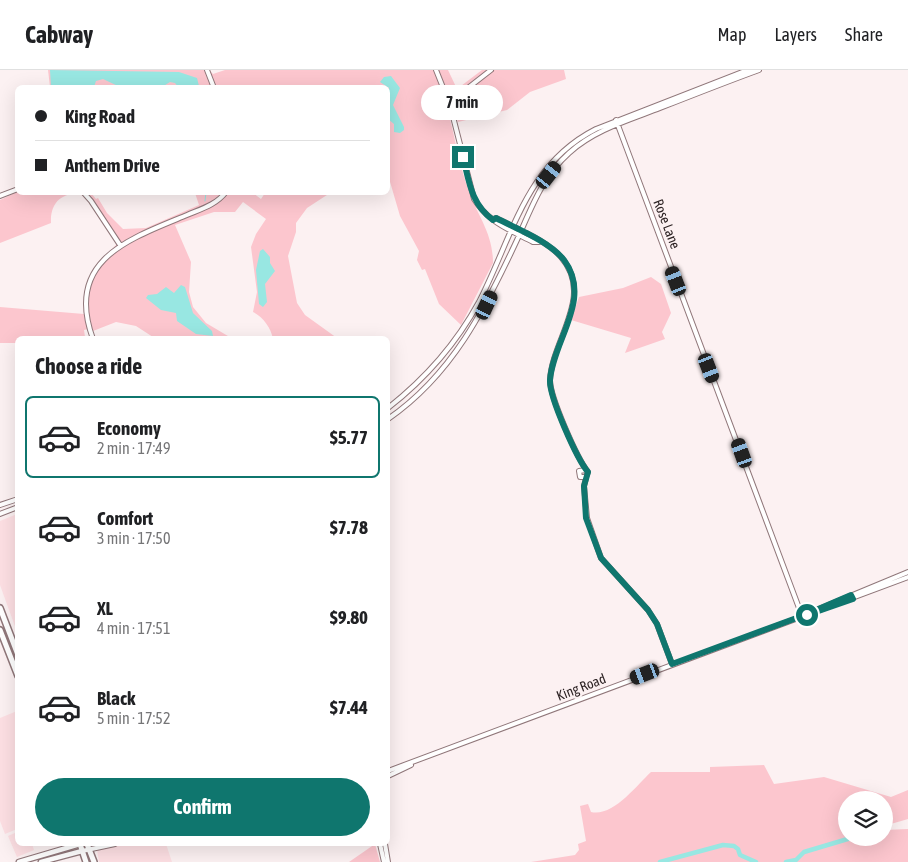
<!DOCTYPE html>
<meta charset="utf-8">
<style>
body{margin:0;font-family:"Asap Condensed",sans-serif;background:#f2f2f2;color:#202124;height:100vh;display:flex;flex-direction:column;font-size:19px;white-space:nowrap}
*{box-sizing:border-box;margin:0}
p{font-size:16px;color:#757577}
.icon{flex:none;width:28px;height:28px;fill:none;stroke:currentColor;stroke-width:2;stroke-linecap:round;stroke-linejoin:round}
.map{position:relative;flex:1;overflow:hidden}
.panel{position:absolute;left:15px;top:266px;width:375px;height:510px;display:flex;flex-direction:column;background:#fff;border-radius:8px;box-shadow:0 5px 20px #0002}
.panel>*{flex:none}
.guide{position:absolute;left:15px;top:15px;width:375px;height:110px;border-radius:8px;box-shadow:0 5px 20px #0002;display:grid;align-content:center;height:110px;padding:0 20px;background:#fff}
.fabs{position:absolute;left:838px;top:721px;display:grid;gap:10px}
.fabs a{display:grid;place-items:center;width:55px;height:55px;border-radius:50%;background:#fff;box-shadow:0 5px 20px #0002;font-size:25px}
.end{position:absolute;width:22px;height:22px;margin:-11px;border:6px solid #0f766e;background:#fff;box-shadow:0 0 0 2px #fff}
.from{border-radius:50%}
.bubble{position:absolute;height:35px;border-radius:18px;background:#fff;box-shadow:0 5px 20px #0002;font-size:16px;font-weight:700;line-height:35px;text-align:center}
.car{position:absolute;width:15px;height:30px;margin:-15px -8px;border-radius:6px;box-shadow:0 0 4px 1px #0007;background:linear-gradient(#222 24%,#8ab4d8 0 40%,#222 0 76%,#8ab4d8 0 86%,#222 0)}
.guide b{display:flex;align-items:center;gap:18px;height:48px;font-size:19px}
.guide b+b{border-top:1px solid #e0e0e0}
.guide i{width:12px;height:12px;background:#202124}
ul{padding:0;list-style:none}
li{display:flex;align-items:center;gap:15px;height:82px;margin:0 10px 8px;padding:0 10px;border:2px solid transparent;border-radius:8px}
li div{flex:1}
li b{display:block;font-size:19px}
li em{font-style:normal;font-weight:700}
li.current{border-color:#0f766e}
li>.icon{width:45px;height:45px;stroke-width:1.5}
h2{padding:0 20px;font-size:22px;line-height:60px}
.cta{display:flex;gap:10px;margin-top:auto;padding:10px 20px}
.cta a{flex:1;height:58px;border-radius:30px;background:#0f766e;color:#fff;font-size:20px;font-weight:700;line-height:58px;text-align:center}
header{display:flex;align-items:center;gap:30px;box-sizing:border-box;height:70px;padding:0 25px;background:#fff;border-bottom:1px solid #e0e0e0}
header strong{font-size:24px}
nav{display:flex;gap:28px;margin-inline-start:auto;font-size:18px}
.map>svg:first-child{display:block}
.built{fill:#fddfe3}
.green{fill:#fcc6ce}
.water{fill:#98e7e2}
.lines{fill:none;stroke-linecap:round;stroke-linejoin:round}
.stream{stroke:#98e7e2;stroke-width:1}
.river{stroke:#98e7e2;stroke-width:4.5}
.tertiary-casing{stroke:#90777a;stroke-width:6}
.secondary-casing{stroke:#90777a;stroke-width:7}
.primary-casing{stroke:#90777a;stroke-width:8}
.tertiary{stroke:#fff;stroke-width:4}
.secondary{stroke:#fff;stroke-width:4.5}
.primary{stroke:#fff;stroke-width:5}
.route{stroke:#0f766e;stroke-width:6}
.labels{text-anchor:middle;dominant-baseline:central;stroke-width:4.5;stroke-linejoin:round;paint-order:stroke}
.street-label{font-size:14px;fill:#2d2324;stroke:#fcf1f2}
</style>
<header>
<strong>Cabway</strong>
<nav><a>Map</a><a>Layers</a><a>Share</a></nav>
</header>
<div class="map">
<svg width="908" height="792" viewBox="0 0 908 792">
<rect width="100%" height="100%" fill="#fcf1f2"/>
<path class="built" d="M17 444H18L17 562 0 515V451Z
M17 641V759L5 764 0 751V648Z
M17 762 18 774H32L34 780 17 787 8 766Z
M121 774H166L172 792H99L97 780Z"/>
<path class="green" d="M48 0H209L213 4 225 0H448L457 19 482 0H564L566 9 530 22 507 40 458 52 457 49H450C456 73 460 98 469 121 478 147 493 163 493 193L461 255 439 234 425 199 422 200 417 190 419 181 400 146 388 105V18L50 17Z
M17 122 91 123 96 129 98 128 107 143 123 159 146 158 199 135 195 123H253L261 129 265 123H330L307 138 296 153V162L288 186 297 233 305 245 337 268 273 269C271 258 263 247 253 242L257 222 251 177 256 164 266 149 243 132 235 142H214L175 155 191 192 189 222 193 237 206 253 233 269H156L136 256 116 252 93 261 92 258 84 260 85 267 81 269H18L17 273H0V237L84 244C83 214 97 194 117 174L91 133 81 123C62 123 50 132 51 153L0 173V130Z
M651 207 661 214 671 243 662 262 665 269 625 283 631 268 571 250 579 227 623 218Z
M764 695 774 714 824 707 891 727 908 720V749L884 756V730H846V768H884V760L908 759V792H531L575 785 579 780 578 774 586 771 580 736 588 734 591 742C613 747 636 716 651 702H710V697Z
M375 774 380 792H349Z"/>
<path class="water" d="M50 0 179 2 197 8 199 16 178 17 175 13 170 12 162 17H120L103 9 96 11 94 17H51Z
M391 6 400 18 393 35 404 57V60L400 63 394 62V54L388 49 389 18 380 12 384 7Z
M263 179 270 187V193L275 201 265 214 267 232 263 237 259 234 256 200 260 181Z
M181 215 185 217 193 243 212 261 213 266 196 264 177 251 176 243 161 240 146 228 148 225 157 224 166 217 174 223Z"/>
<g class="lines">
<path class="stream" d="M205 131 206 122"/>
<path class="river" d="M660 792 723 775 734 776 738 779 740 785 756 792
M786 792 796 790 804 782 851 768"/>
<defs>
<path id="tertiary" d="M207 0 214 18
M436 0 450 35 474 129C488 152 510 160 533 172H539
M447 29 464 21 491 0
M616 50 802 546
M83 122 91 131 120 175
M0 126 18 119
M493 149 496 148C517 159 546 170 561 187 595 226 552 269 550 310 550 327 577 388 588 402L586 407H580L579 401 586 400
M93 269C64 190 129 169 187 145 201 139 216 135 226 122
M388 338C425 309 456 274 479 232 513 166 525 95 596 59L745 1H753
M388 349C452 305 485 239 517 170 531 139 542 107 569 83 594 60 629 50 660 38 693 25 726 12 759 0
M586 408 584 416 587 448 601 488 648 540 657 554 672 594
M0 435 18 429
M0 444 18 437
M802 546 908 502
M388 701 908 507
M388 706 411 695
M380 774 384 792
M385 774 388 792
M82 781 115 774"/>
<path id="secondary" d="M19 792 80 774
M41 792 82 781"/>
<path id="primary" d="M0 538 18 585
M0 560 18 606
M80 774 86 792
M87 774 94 792"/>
</defs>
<use href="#tertiary" class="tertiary-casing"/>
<use href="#secondary" class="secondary-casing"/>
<use href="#primary" class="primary-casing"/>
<use href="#tertiary" class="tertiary"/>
<use href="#secondary" class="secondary"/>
<use href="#primary" class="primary"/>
</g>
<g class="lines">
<path class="route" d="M463 87C469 111 471 134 493 150L496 148C517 159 549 171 564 190 593 229 553 270 550 310 549 327 577 389 588 402L584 416 586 448 601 488 648 540 657 554 672 594 802 546 851 525 853 529 807 545"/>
</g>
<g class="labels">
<g class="street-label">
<text transform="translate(667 154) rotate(69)">Rose Lane</text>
<text transform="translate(581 617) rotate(-21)">King Road</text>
</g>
</g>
</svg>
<div class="fabs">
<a><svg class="icon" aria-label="layers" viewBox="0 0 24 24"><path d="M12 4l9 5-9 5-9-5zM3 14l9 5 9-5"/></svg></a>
</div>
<i class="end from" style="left:807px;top:545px"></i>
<i class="end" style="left:463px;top:87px"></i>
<div class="bubble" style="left:421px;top:15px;width:82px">7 min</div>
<i class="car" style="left:549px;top:105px;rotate:38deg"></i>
<i class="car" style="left:676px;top:211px;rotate:339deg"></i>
<i class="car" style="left:487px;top:235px;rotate:25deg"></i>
<i class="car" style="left:709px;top:298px;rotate:159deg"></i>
<i class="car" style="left:742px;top:383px;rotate:340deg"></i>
<i class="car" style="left:645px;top:604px;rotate:249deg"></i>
<div class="guide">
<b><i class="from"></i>King Road</b>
<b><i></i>Anthem Drive</b>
</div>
<section class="panel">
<h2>Choose a ride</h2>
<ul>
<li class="current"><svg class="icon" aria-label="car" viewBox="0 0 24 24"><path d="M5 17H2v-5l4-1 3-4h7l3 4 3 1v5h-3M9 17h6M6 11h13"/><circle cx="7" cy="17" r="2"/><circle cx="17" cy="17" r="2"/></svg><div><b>Economy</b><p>2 min · 17:49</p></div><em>$5.77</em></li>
<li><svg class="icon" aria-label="car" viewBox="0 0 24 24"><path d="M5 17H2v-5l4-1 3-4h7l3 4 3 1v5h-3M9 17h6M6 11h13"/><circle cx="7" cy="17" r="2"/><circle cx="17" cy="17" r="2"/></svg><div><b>Comfort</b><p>3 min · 17:50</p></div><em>$7.78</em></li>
<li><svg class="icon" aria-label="car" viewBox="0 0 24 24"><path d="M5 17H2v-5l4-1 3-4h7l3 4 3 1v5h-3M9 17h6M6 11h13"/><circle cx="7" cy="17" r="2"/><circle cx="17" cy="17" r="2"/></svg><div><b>XL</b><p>4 min · 17:51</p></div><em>$9.80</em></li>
<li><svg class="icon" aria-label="car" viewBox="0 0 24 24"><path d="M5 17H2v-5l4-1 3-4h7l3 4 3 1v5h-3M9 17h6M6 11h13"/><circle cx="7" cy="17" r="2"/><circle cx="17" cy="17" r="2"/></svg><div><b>Black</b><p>5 min · 17:52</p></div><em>$7.44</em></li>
</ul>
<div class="cta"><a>Confirm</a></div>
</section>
</div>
